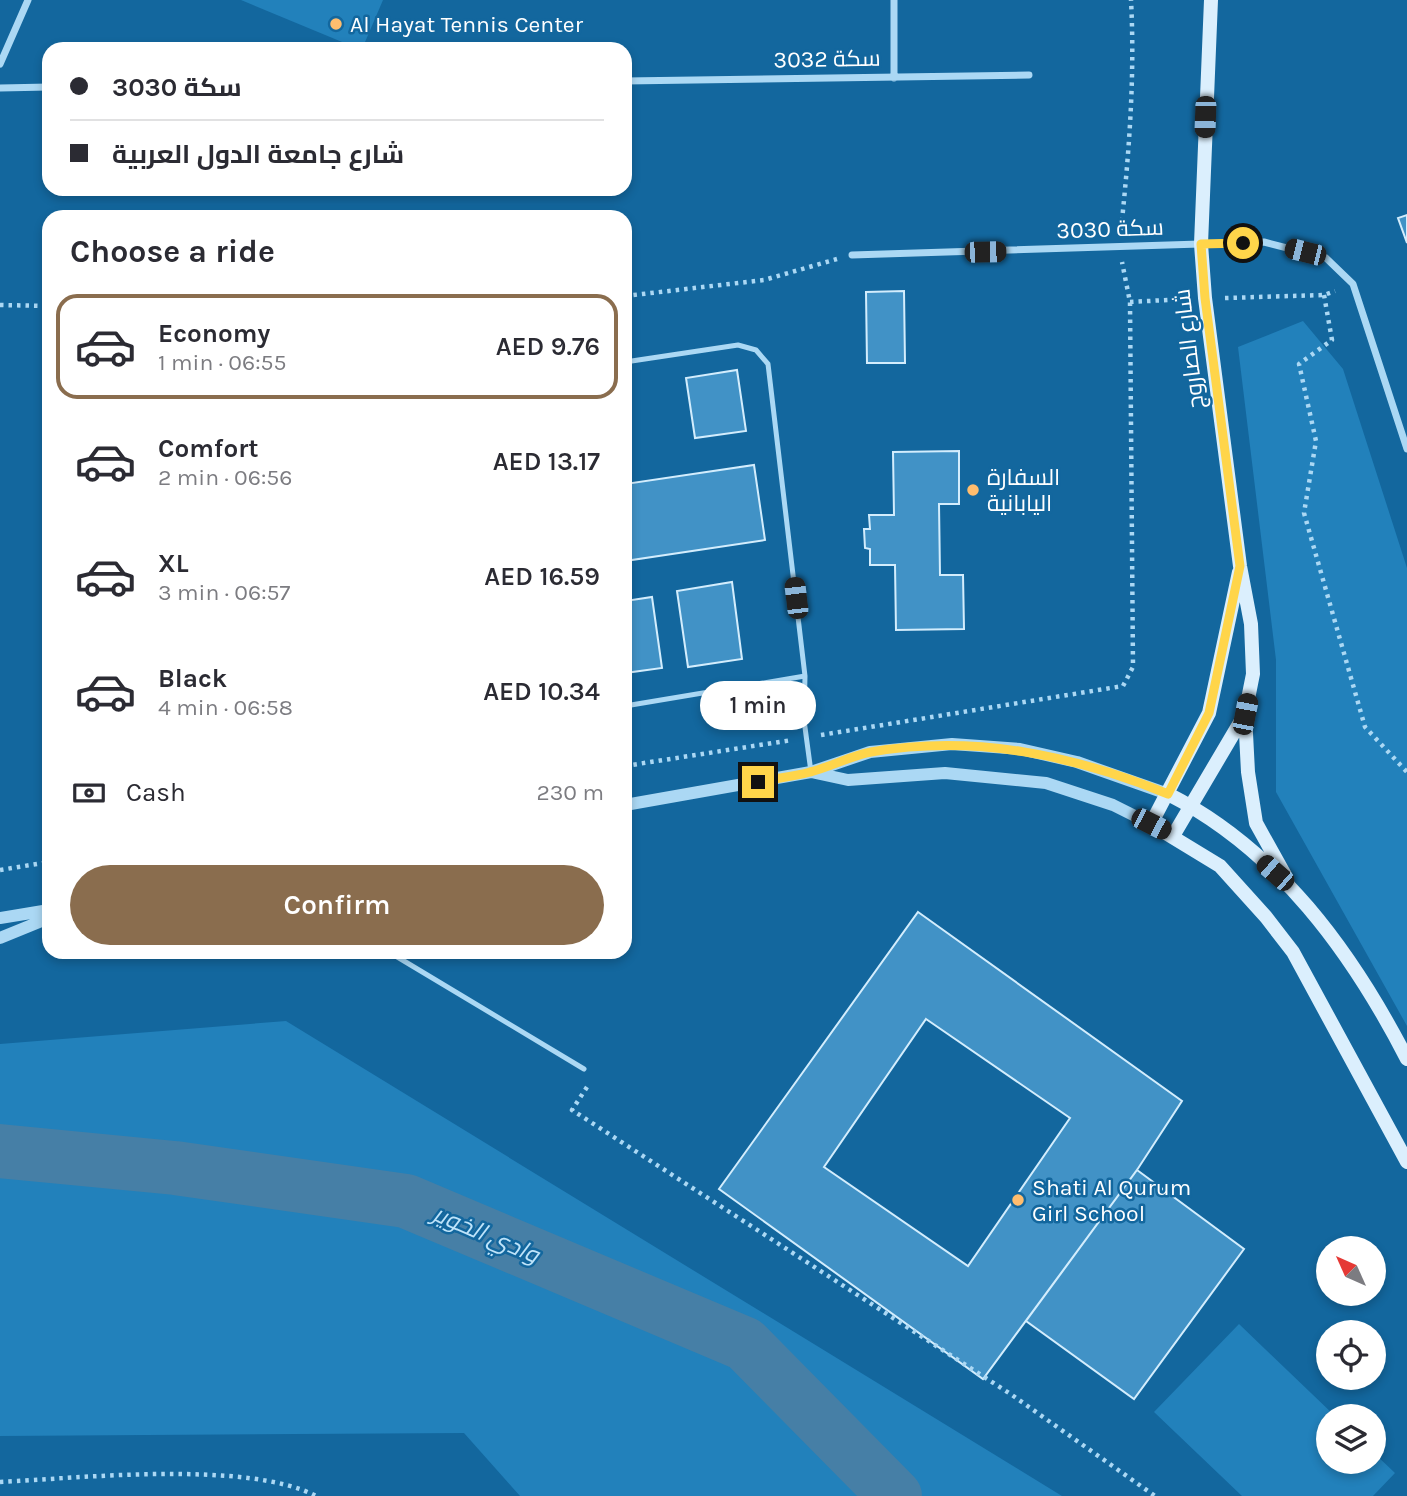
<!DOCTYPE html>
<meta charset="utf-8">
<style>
body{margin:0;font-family:Karla,Cairo,sans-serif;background:#f2f2f3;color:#2b2b33;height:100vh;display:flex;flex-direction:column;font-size:26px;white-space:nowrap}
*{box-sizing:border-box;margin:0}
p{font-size:23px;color:#7c7c81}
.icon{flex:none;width:38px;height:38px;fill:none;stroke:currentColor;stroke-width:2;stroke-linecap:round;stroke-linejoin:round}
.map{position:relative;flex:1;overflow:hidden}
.panel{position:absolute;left:42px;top:210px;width:590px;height:749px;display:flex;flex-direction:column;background:#fff;border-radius:21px;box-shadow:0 4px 10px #0003}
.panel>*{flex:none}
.banner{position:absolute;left:42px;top:42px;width:590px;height:154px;border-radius:21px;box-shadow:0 4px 10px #0003;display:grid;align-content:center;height:154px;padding:0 28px;background:#fff}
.needle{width:46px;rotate:315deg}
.controls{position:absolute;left:1316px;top:1236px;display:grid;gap:14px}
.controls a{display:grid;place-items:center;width:70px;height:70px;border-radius:50%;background:#fff;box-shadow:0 4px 10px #0003;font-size:35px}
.end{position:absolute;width:32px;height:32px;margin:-16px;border:9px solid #ffd54a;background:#111;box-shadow:0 0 0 4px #111}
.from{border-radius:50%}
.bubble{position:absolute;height:49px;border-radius:24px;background:#fff;box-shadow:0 4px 10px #0003;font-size:23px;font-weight:600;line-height:49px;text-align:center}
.car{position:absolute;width:21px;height:42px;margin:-21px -10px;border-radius:9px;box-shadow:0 0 5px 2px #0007;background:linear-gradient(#222 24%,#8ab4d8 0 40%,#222 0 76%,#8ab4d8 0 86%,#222 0)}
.banner b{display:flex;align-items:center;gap:24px;height:66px;font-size:26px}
.banner b+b{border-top:2px solid #e1e1e2}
.banner i{width:18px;height:18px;background:#2b2b33}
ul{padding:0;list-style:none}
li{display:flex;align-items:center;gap:21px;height:105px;margin:0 14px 10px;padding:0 14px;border:4px solid transparent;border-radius:21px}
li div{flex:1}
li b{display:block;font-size:26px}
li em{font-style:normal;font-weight:600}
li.on{border-color:#8a6d4e}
li>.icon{width:63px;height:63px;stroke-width:1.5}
h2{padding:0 28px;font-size:32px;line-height:84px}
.pay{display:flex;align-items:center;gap:18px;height:77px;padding:0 28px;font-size:26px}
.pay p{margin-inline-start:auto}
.cta{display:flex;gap:14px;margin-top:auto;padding:14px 28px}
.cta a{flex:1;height:80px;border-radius:42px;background:#8a6d4e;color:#fff;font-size:28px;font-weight:600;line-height:80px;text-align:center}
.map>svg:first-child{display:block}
.green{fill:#2281bb}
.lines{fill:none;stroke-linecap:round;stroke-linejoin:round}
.river{stroke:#467fa6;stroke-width:54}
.building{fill:#4192c6;stroke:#d3edfd;stroke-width:2;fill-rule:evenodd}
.path{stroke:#abd8f4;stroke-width:4.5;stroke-dasharray:3.5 5;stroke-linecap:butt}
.service{stroke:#abd8f4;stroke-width:5}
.minor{stroke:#abd8f4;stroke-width:7}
.tertiary{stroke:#abd8f4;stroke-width:12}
.secondary{stroke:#dbeffd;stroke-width:14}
.route{stroke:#ffd54a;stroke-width:9}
.poi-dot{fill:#ffbd6e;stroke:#13679e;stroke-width:2.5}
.labels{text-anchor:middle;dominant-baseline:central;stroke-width:5;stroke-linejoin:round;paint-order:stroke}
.poi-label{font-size:23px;fill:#fff;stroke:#13679e;text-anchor:start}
.street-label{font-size:23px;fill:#fff;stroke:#13679e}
.water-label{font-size:24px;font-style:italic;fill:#bfe4fa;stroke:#13679e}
</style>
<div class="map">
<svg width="1407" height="1496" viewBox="0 0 1407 1496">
<rect width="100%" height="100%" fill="#13679e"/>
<path class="green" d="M241 0H383L362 49H359Z
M1303 321 1343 369 1407 568V1026L1276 792V660L1238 347Z
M286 1021 1062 1496H520L464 1433 0 1436V1044Z
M1239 1324 1335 1416H1328V1461H1374V1453L1395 1473 1373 1496H1242L1154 1412Z"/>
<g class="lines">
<path class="river" d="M0 1151 175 1168 406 1201 745 1344 895 1496"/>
</g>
<path class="building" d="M1407 215V243L1398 218Z
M904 291 905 363H867L866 292Z
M737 370 746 431 695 438 686 378Z
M959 451V504H939L940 575H963L964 629 896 630 895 565H870V549L865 548 864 529H870L869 515H894L893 452Z
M754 465 765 540 625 561V484Z
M732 582 742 659 688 667 677 591Z
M652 597 662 668 625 673V601Z
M918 912 1182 1101 1137 1170 983 1379 719 1189ZM926 1019 1070 1118 968 1266 824 1167Z
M1137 1170 1244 1249 1134 1399 1026 1321Z"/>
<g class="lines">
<path class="path" d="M1121 230C1129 153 1135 77 1131 0
M1324 295 1332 340 1299 364 1316 441 1304 513 1365 727 1407 772
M625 296 764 280 837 259
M1225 298 1324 295 1335 291
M1130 302 1185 299
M0 305 49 306
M821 735 1123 686 1133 667 1130 302 1122 262
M625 766 792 740
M0 870 49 862
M587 1087 572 1110 1012 1395 1155 1496
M0 1482C81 1478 247 1460 316 1496"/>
<path class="service" d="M625 362 738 345 756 350 768 364 805 676 804 720 811 772
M625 706 805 676
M389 952 584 1069"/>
<path class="minor" d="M894 0V78
M0 64 28 0
M625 81 1029 75
M0 88 49 87
M852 255 1264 242 1326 258 1353 284 1407 449"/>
<path class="tertiary" d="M811 772 848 780 945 773 1046 783 1113 805 1151 824
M625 805 811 772 870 752 952 744 1020 749 1077 762 1168 794
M0 918 49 910
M0 938 49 918"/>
<path class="secondary" d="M1239 572 1209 713 1151 824 1220 866 1266 917 1293 952 1407 1162
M1245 714 1248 772 1256 823 1286 877
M1168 794C1278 850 1352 952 1407 1059
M1173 836 1245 714 1253 674 1251 624 1240 566 1205 298 1201 244 1211 0"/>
</g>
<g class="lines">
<path class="route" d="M758 782C775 778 793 777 810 772 831 767 850 756 871 752 974 734 1073 755 1168 794L1209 713 1240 566 1205 298 1201 244 1243 243"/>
</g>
<g class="poi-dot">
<circle cx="336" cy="24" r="7"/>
<circle cx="973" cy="490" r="7"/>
<circle cx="1018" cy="1200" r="7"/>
</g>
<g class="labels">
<g class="poi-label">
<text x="350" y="24">Al Hayat Tennis Center</text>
<text x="987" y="477">السفارة<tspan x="987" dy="26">اليابانية</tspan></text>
<text x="1032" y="1187">Shati Al Qurum<tspan x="1032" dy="26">Girl School</tspan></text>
</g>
<g class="street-label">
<text transform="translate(827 59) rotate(-1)">سكة 3032</text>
<text transform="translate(1110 229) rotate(-2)">سكة 3030</text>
<text transform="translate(1189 349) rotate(-97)">شارع الصاروج</text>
</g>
<g class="water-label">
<text transform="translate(486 1234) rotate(23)">وادي الخوير</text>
</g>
</g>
</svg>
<div class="controls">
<a><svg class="needle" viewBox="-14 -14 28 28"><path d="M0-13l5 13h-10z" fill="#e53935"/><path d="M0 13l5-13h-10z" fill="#7c7c81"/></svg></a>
<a><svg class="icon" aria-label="locate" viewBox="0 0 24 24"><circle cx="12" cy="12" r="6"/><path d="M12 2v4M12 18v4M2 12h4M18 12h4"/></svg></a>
<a><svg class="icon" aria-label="layers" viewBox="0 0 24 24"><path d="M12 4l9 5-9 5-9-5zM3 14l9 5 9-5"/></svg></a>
</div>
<i class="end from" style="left:1243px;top:243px"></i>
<i class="end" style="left:758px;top:782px"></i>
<div class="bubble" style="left:700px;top:681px;width:116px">1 min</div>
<i class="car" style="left:1205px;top:117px;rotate:182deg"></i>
<i class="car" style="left:985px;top:252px;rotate:89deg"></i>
<i class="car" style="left:1305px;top:252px;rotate:284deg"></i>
<i class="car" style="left:796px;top:598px;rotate:353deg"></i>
<i class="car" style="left:1245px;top:714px;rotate:11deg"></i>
<i class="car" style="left:1151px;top:824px;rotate:117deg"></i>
<i class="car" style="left:1275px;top:873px;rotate:311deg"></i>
<div class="banner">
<b><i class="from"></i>سكة 3030</b>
<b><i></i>شارع جامعة الدول العربية</b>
</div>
<section class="panel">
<h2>Choose a ride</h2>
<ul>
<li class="on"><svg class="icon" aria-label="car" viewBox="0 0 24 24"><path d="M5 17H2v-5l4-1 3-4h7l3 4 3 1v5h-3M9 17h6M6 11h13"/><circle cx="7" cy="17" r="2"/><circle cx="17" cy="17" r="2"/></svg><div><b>Economy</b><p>1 min · 06:55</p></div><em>AED 9.76</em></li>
<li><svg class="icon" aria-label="car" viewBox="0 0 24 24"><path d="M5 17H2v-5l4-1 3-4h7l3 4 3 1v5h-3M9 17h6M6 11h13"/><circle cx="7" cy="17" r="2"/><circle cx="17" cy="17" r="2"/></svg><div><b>Comfort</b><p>2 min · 06:56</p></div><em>AED 13.17</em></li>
<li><svg class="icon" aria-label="car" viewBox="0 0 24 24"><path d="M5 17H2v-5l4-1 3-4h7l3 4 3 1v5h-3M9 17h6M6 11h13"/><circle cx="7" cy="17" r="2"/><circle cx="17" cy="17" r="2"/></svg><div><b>XL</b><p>3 min · 06:57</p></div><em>AED 16.59</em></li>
<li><svg class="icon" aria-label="car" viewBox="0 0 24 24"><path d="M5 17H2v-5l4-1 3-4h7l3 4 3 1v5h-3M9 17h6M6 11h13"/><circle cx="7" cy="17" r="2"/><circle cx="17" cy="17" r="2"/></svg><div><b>Black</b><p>4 min · 06:58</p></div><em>AED 10.34</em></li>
</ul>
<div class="pay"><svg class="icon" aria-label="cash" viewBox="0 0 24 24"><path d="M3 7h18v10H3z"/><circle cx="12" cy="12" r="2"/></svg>Cash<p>230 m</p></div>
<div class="cta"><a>Confirm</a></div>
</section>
</div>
